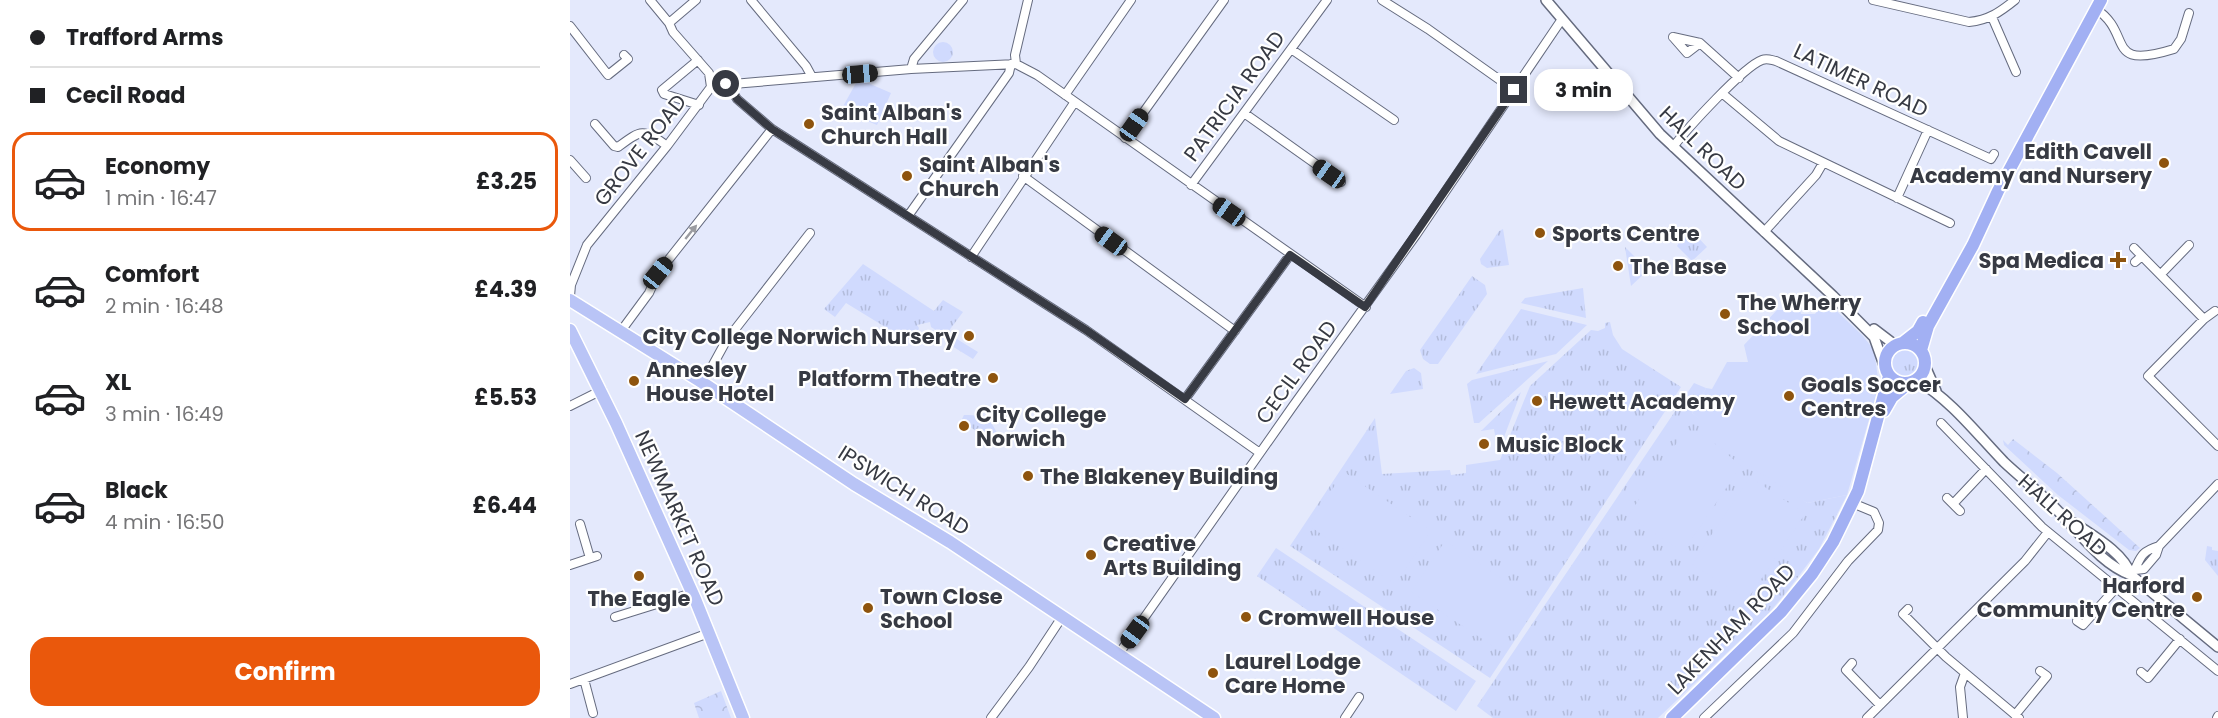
<!DOCTYPE html>
<meta charset="utf-8">
<style>
body{margin:0;font-family:Poppins,sans-serif;background:#f6f6f6;color:#202124;height:100vh;display:flex;flex-direction:column;font-size:22px;white-space:nowrap}
*{box-sizing:border-box;margin:0}
p{font-size:20px;color:#757577}
.icon{flex:none;width:33px;height:33px;fill:none;stroke:currentColor;stroke-width:2;stroke-linecap:round;stroke-linejoin:round}
.map{position:relative;flex:1;overflow:hidden}
.side{display:flex;flex-direction:column;background:#fff;width:570px}
.side>*{flex:none}
.guide{display:grid;align-content:center;height:132px;padding:0 30px;background:#fff}
.end{position:absolute;width:27px;height:27px;margin:-14px;border:8px solid #373a43;background:#fff;box-shadow:0 0 0 3px #fff}
.from{border-radius:50%}
.bubble{position:absolute;height:42px;border-radius:18px;background:#fff;box-shadow:0 3px 9px #0003;font-size:20px;font-weight:700;line-height:42px;text-align:center}
.car{position:absolute;width:18px;height:36px;margin:-18px -9px;border-radius:8px;box-shadow:0 0 4px 2px #0007;background:linear-gradient(#222 24%,#8ab4d8 0 40%,#222 0 76%,#8ab4d8 0 86%,#222 0)}
.guide b{display:flex;align-items:center;gap:21px;height:57px;font-size:22px}
.guide b+b{border-top:2px solid #e0e0e0}
.guide i{width:15px;height:15px;background:#202124}
ul{padding:0;list-style:none}
li{display:flex;align-items:center;gap:18px;height:99px;margin:0 12px 9px;padding:0 18px;border:3px solid transparent;border-radius:18px}
li div{flex:1}
li b{display:block;font-size:22px}
li em{font-style:normal;font-weight:700}
li.on{border-color:#ea580c}
li>.icon{width:54px;height:54px;stroke-width:1.5}
.cta{display:flex;gap:12px;margin-top:auto;padding:12px 30px}
.cta a{flex:1;height:69px;border-radius:18px;background:#ea580c;color:#fff;font-size:24px;font-weight:700;line-height:69px;text-align:center}
main{display:flex;flex:1;min-height:0}
.map>svg:first-child{display:block}
.grass{fill:url(#grass-tufts)}
.forest{fill:url(#forest-crowns)}
.pitch{fill:#d0dafe}
.lines{fill:none;stroke-linecap:round;stroke-linejoin:round}
.minor-casing{stroke:#656b7f;stroke-width:10}
.tertiary-casing{stroke:#656b7f;stroke-width:12}
.primary-casing{stroke:#fff;stroke-width:15}
.trunk-casing{stroke:#fff;stroke-width:15}
.minor{stroke:#fff;stroke-width:8}
.tertiary{stroke:#fff;stroke-width:9}
.primary{stroke:#b9c4f6;stroke-width:12}
.trunk{stroke:#a2b0f3;stroke-width:12}
.oneway{fill:#9b9ca1}
.route{stroke:#373a43;stroke-width:8}
.poi-dot{fill:#8e540e;stroke:#fff;stroke-width:2}
.labels{text-anchor:middle;dominant-baseline:central;stroke-width:4.5;stroke-linejoin:round;paint-order:stroke}
.street-label{font-size:21px;fill:#373a43;stroke:#fff}
.poi-label{font-size:21px;font-weight:bold;fill:#373a43;stroke:#fff;text-anchor:start}
</style>
<main>
<section class="side">
<div class="guide">
<b><i class="from"></i>Trafford Arms</b>
<b><i></i>Cecil Road</b>
</div>
<ul>
<li class="on"><svg class="icon" aria-label="car" viewBox="0 0 24 24"><path d="M5 17H2v-5l4-1 3-4h7l3 4 3 1v5h-3M9 17h6M6 11h13"/><circle cx="7" cy="17" r="2"/><circle cx="17" cy="17" r="2"/></svg><div><b>Economy</b><p>1 min · 16:47</p></div><em>£3.25</em></li>
<li><svg class="icon" aria-label="car" viewBox="0 0 24 24"><path d="M5 17H2v-5l4-1 3-4h7l3 4 3 1v5h-3M9 17h6M6 11h13"/><circle cx="7" cy="17" r="2"/><circle cx="17" cy="17" r="2"/></svg><div><b>Comfort</b><p>2 min · 16:48</p></div><em>£4.39</em></li>
<li><svg class="icon" aria-label="car" viewBox="0 0 24 24"><path d="M5 17H2v-5l4-1 3-4h7l3 4 3 1v5h-3M9 17h6M6 11h13"/><circle cx="7" cy="17" r="2"/><circle cx="17" cy="17" r="2"/></svg><div><b>XL</b><p>3 min · 16:49</p></div><em>£5.53</em></li>
<li><svg class="icon" aria-label="car" viewBox="0 0 24 24"><path d="M5 17H2v-5l4-1 3-4h7l3 4 3 1v5h-3M9 17h6M6 11h13"/><circle cx="7" cy="17" r="2"/><circle cx="17" cy="17" r="2"/></svg><div><b>Black</b><p>4 min · 16:50</p></div><em>£6.44</em></li>
</ul>
<div class="cta"><a>Confirm</a></div>
</section>
<div class="map">
<svg width="1648" height="718" viewBox="0 0 1648 718">
<defs>
<pattern id="grass-tufts" width="24" height="20" patternUnits="userSpaceOnUse" patternTransform="scale(1.5)"><rect width="24" height="20" fill="#d0dafe"/><path d="M3 7l-1-3M5 7V3M7 7l1-3M15 17l-1-3M17 17v-4M19 17l1-3" fill="none" stroke="#b3bcdb"/></pattern>
<pattern id="forest-crowns" width="20" height="18" patternUnits="userSpaceOnUse" patternTransform="scale(1.5)"><rect width="20" height="18" fill="#d0dafe"/><path d="M2 6a3 3 0 1 1 6 0M12 15a3 3 0 1 1 6 0" fill="none" stroke="#b3bcdb"/></pattern>
</defs>
<rect width="100%" height="100%" fill="#e4e9fc"/>
<path class="grass" d="M363 52a10 10 0 1 1 20 0a10 10 0 1 1-20 0Z
M1119 228 1137 247 1122 261 1107 246Z
M933 229 939 265 917 268 911 264 910 259 929 231Z
M1055 247 1078 270 1061 286Z
M293 264 364 311 373 300 393 312 375 336 361 327 360 322 347 325 349 328 343 344 276 303 265 317 254 309Z
M902 276 915 285 917 294 868 364H860L853 359 850 350Z
M1013 288 1016 318 951 303 955 298Z
M951 309 1017 325 986 354 906 374Z
M1040 322 1043 335 1052 349 1111 387 920 678 720 546 805 418 812 474 880 470 881 475 896 473V465L930 460 960 386 1021 330 1028 331 1035 328V323Z
M382 336 408 352 403 359 377 343Z
M1319 363a16 16 0 1 1 32 0a16 16 0 1 1-32 0Z
M978 361 909 423H904L897 384 902 380Z
M844 368 851 373 853 389 820 394 836 371Z
M1124 383 1136 388 1122 413 1237 503 1277 495 1249 549 1219 589 1199 613 1088 718H923L907 706Z
M951 392 928 453 924 429 911 431Z
M394 415C419 415 422 421 431 442L429 446 391 421Z
M1637 546 1642 547V550L1648 551V576L1635 560Z
M706 548 906 681 886 711 687 576Z"/>
<path class="forest" d="M1443 439 1487 473 1570 548 1566 551 1559 550 1488 495 1434 445 1433 440 1438 445Z
M151 691 161 718H129L124 703Z"/>
<path class="pitch" d="M286 83H298L321 93 307 125 271 110Z
M1255 300 1292 335 1304 350 1309 385 1277 495 1237 503 1144 443 1171 466 1113 552 1058 516 1116 429 1137 438 1139 428 1122 413 1136 388 1142 389 1157 362H1178L1174 345 1207 310H1230L1231 314H1245Z
M774 472 861 531 825 584 738 525Z
M1180 477 1235 514 1177 600 1122 564Z
M875 541 963 599 929 650 841 592Z"/>
<g class="lines">
<defs>
<path id="minor" d="M181 0 236 66 242 77
M812 0 858 29 944 90
M1303 0 1399 22C1419 20 1430 12 1445 0
M1526 9C1564 34 1533 71 1604 49L1611 39 1619 13
M1422 17 1446 72
M99 23 126 0
M0 26 38 75 58 59 54 55
M1103 37 1130 43 1169 78
M1103 37 1117 53 1130 43
M721 49 824 120
M128 60 92 90 94 94 129 105
M446 64 445 55 458 0
M341 69 344 59 393 0
M142 83 163 84 341 69 446 64 467 75 796 307
M163 84 164 94 167 99 202 129 516 330 690 453
M1153 94 1209 141 1380 223
M495 95 561 0
M674 113 771 182
M25 124 44 146 48 147C71 130 73 128 97 146
M555 138 654 0
M1103 147C1117 129 1173 67 1192 60 1197 58 1201 60 1206 61L1421 159 1424 154
M0 160 16 178
M453 176 665 331
M621 185 757 0
M1327 198 1358 130
M338 216 439 73 441 64
M1194 232 1246 175 1253 163
M1564 248 1634 319 1578 376 1648 446
M401 257 504 103
M1565 262 1572 256
M1591 274 1619 245
M2 301 0 296 1 285 17 245 97 146 141 87 139 73 103 32 99 23 80 0
M1634 319 1645 311
M51 331 79 293 88 273 202 129
M133 383 156 341 240 233
M615 399 720 255
M0 406 32 390
M1371 423 1472 527 1648 671
M1377 498 1383 504 1416 469
M1383 504 1390 511
M10 524 20 558
M0 565 27 556
M1565 570 1574 569 1586 555 1589 546 1648 484
M1563 573C1571 557 1570 552 1589 546
M1338 609 1333 614 1376 657 1449 718
M45 617 122 593
M1507 621 1513 625 1546 588
M548 655 723 406 846 235 992 19
M1282 663 1276 670 1310 705
M1571 672 1578 678 1610 639
M14 679 23 713
M0 684 139 633
M1445 715 1477 676 1470 671
M421 718 459 667 492 617
M775 718 789 697
M1134 718 1223 633 1278 561 1308 530 1309 523 1304 512 1282 503
M1297 718 1455 561 1478 532
M1393 718 1390 687 1395 673
M1647 718 1648 716"/>
<path id="tertiary" d="M976 0 1090 134 1263 296 1304 337 1314 365
M1304 329 1325 345
M1355 366 1366 391
M1347 380C1381 400 1407 434 1434 462 1452 479 1472 494 1489 512 1511 534 1531 564 1561 575L1648 647
M1504 523C1523 536 1553 552 1561 575"/>
<path id="primary" d="M0 300 133 383 284 484 380 542 644 718
M0 330 46 423 125 599 173 718"/>
<path id="trunk" d="M1334 342 1348 331 1353 322
M1315 363a20 20 0 1 1 40 0a20 20 0 1 1-40 0Z
M1351 350 1358 326 1403 245 1428 191 1531 0
M1314 411 1322 397 1339 383
M1102 718 1211 612 1242 574 1263 542 1288 491 1319 376"/>
</defs>
<use href="#minor" class="minor-casing"/>
<use href="#tertiary" class="tertiary-casing"/>
<use href="#primary" class="primary-casing"/>
<use href="#trunk" class="trunk-casing"/>
<use href="#minor" class="minor"/>
<use href="#tertiary" class="tertiary"/>
<use href="#primary" class="primary"/>
<use href="#trunk" class="trunk"/>
</g>
<defs><path id="oneway-solid" d="M-6-.8H1V-3.2L6.5 0L1 3.2V.8H-6Z" transform="scale(1.5)"/></defs>
<use class="oneway" href="#oneway-solid" transform="translate(121 232) rotate(-51)"/>
<g class="lines">
<path class="route" d="M156 84H164V94L167 99 202 129 516 330 615 399 720 255 795 307 944 90"/>
</g>
<g class="poi-dot">
<circle cx="239" cy="124" r="6"/>
<circle cx="1594" cy="163" r="6"/>
<circle cx="337" cy="176" r="6"/>
<circle cx="970" cy="233" r="6"/>
<path d="M1545 251h6v6h6v6h-6v6h-6v-6h-6v-6h6z"/>
<circle cx="1048" cy="266" r="6"/>
<circle cx="1155" cy="314" r="6"/>
<circle cx="399" cy="336" r="6"/>
<circle cx="423" cy="378" r="6"/>
<circle cx="64" cy="381" r="6"/>
<circle cx="1219" cy="396" r="6"/>
<circle cx="967" cy="401" r="6"/>
<circle cx="394" cy="426" r="6"/>
<circle cx="914" cy="444" r="6"/>
<circle cx="458" cy="476" r="6"/>
<circle cx="521" cy="555" r="6"/>
<circle cx="69" cy="576" r="6"/>
<circle cx="1627" cy="597" r="6"/>
<circle cx="298" cy="608" r="6"/>
<circle cx="676" cy="617" r="6"/>
<circle cx="643" cy="673" r="6"/>
</g>
<g class="labels">
<g class="street-label">
<text transform="translate(1291 80) rotate(25)">LATIMER ROAD</text>
<text transform="translate(664 96) rotate(-54)">PATRICIA ROAD</text>
<text transform="translate(1133 148) rotate(44)">HALL ROAD</text>
<text transform="translate(70 150) rotate(-52)">GROVE ROAD</text>
<text transform="translate(726 372) rotate(-54)">CECIL ROAD</text>
<text transform="translate(334 490) rotate(32)">IPSWICH ROAD</text>
<text transform="translate(1493 515) rotate(42)">HALL ROAD</text>
<text transform="translate(110 518) rotate(66)">NEWMARKET ROAD</text>
<text transform="translate(1161 629) rotate(-46)">LAKENHAM ROAD</text>
</g>
<g class="poi-label">
<text x="251" y="112">Saint Alban's<tspan x="251" dy="24">Church Hall</tspan></text>
<text x="1582" y="151" text-anchor="end">Edith Cavell<tspan x="1582" dy="24">Academy and Nursery</tspan></text>
<text x="349" y="164">Saint Alban's<tspan x="349" dy="24">Church</tspan></text>
<text x="982" y="233">Sports Centre</text>
<text x="1534" y="260" text-anchor="end">Spa Medica</text>
<text x="1060" y="266">The Base</text>
<text x="1167" y="302">The Wherry<tspan x="1167" dy="24">School</tspan></text>
<text x="387" y="336" text-anchor="end">City College Norwich Nursery</text>
<text x="76" y="369">Annesley<tspan x="76" dy="24">House Hotel</tspan></text>
<text x="411" y="378" text-anchor="end">Platform Theatre</text>
<text x="1231" y="384">Goals Soccer<tspan x="1231" dy="24">Centres</tspan></text>
<text x="979" y="401">Hewett Academy</text>
<text x="406" y="414">City College<tspan x="406" dy="24">Norwich</tspan></text>
<text x="926" y="444">Music Block</text>
<text x="470" y="476">The Blakeney Building</text>
<text x="533" y="543">Creative<tspan x="533" dy="24">Arts Building</tspan></text>
<text x="1615" y="585" text-anchor="end">Harford<tspan x="1615" dy="24">Community Centre</tspan></text>
<text x="310" y="596">Town Close<tspan x="310" dy="24">School</tspan></text>
<text x="69" y="598" text-anchor="middle">The Eagle</text>
<text x="688" y="617">Cromwell House</text>
<text x="655" y="661">Laurel Lodge<tspan x="655" dy="24">Care Home</tspan></text>
</g>
</g>
</svg>
<i class="end from" style="left:156px;top:84px"></i>
<i class="end" style="left:944px;top:90px"></i>
<div class="bubble" style="left:964px;top:69px;width:99px">3 min</div>
<i class="car" style="left:290px;top:74px;rotate:85deg"></i>
<i class="car" style="left:564px;top:125px;rotate:35deg"></i>
<i class="car" style="left:759px;top:174px;rotate:305deg"></i>
<i class="car" style="left:659px;top:212px;rotate:305deg"></i>
<i class="car" style="left:541px;top:241px;rotate:306deg"></i>
<i class="car" style="left:88px;top:273px;rotate:39deg"></i>
<i class="car" style="left:565px;top:632px;rotate:216deg"></i>
</div>
</main>
